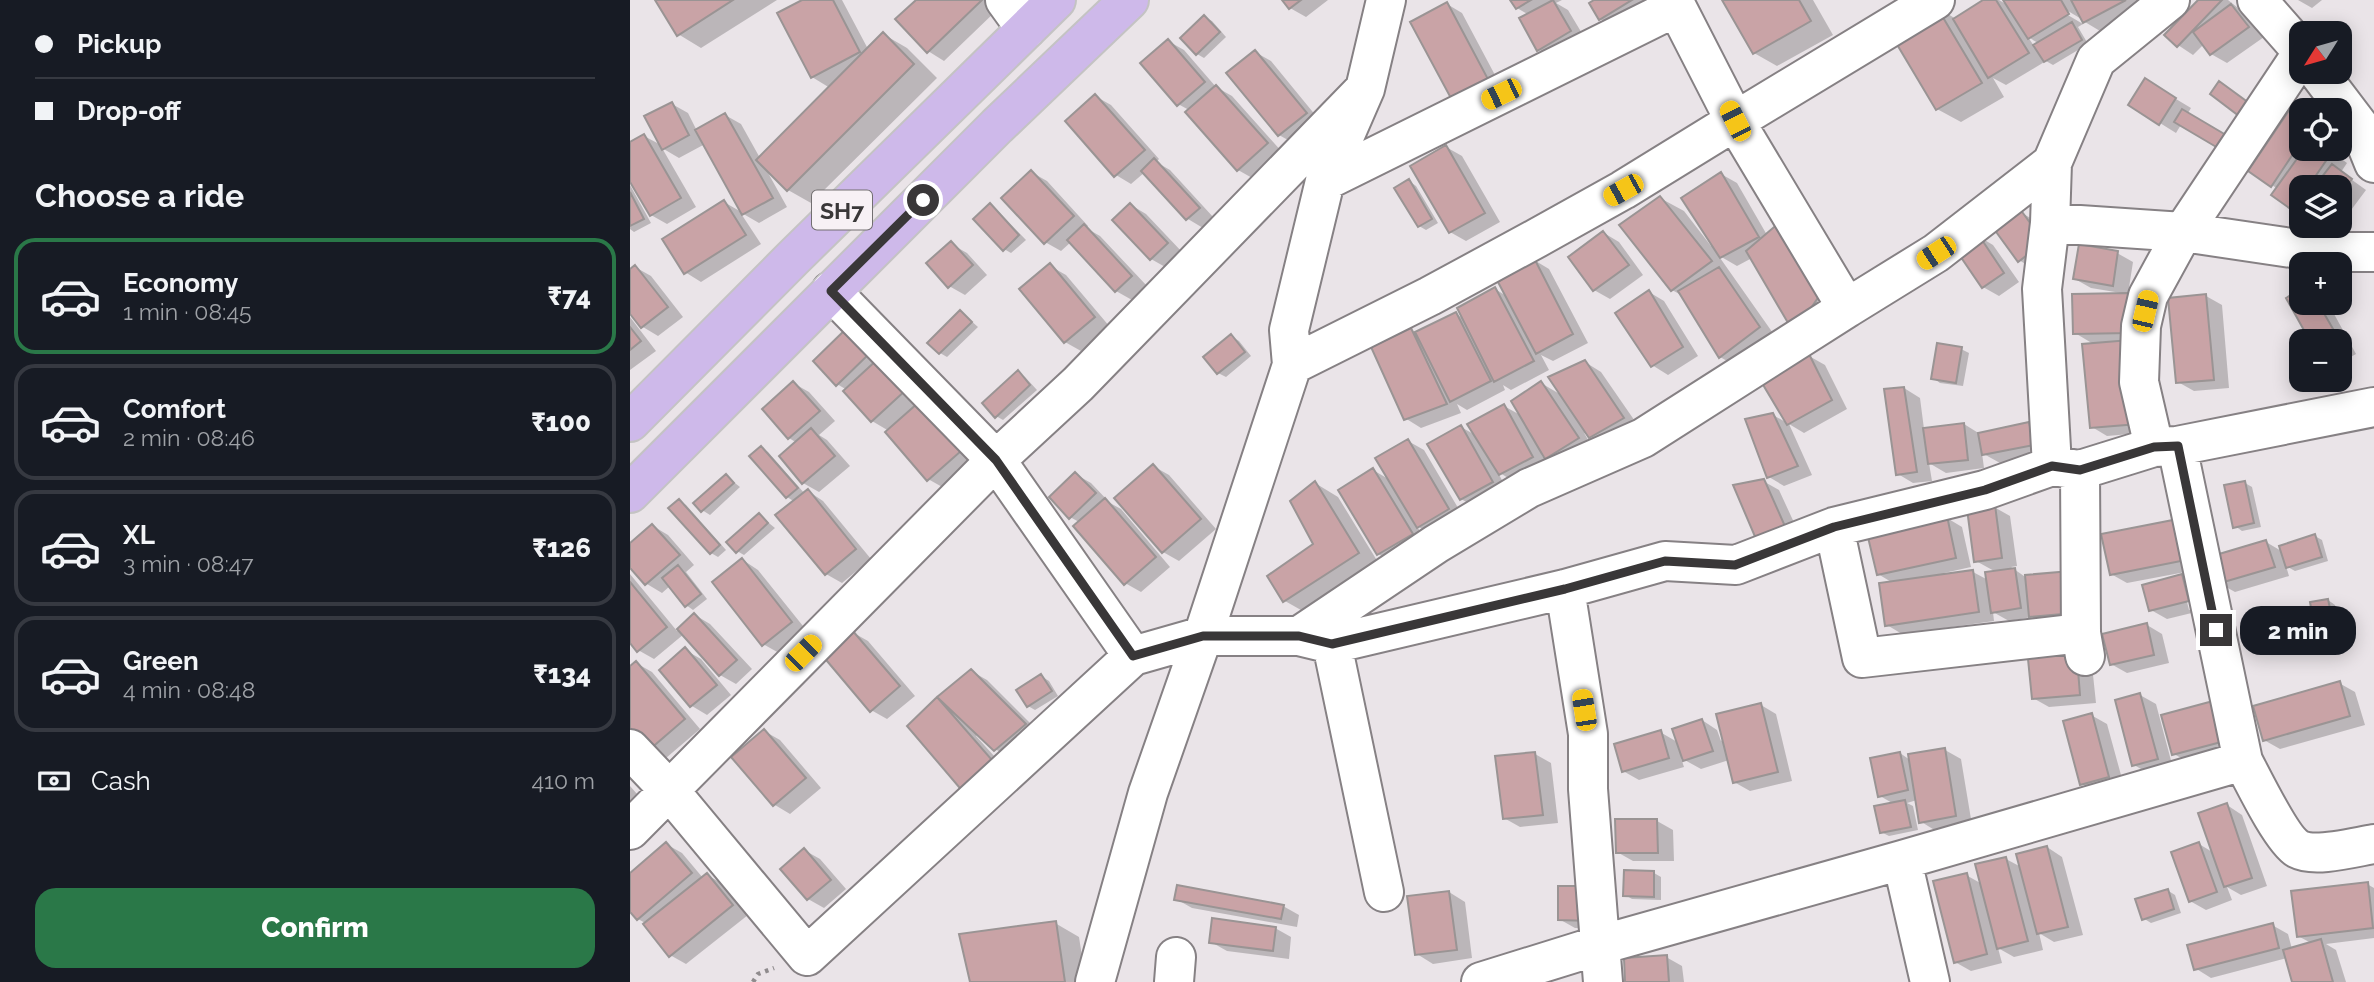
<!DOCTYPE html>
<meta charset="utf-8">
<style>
body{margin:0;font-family:Raleway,sans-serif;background:#20242c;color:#f1f3f6;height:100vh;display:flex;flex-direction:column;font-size:26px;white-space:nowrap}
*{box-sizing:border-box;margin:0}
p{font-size:23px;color:#9ea1a6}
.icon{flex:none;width:38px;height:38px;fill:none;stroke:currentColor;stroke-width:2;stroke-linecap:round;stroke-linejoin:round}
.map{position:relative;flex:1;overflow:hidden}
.sheet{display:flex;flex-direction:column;background:#171b24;width:630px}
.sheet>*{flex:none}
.hud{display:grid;align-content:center;height:154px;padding:0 35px;background:#171b24}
.needle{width:46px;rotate:233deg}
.controls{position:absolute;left:1659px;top:21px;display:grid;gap:14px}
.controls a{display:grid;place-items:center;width:63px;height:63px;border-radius:14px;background:#171b24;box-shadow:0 4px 18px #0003;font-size:35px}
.end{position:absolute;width:32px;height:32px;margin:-16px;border:9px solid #393738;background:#fff;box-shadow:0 0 0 4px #fff}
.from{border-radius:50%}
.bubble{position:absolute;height:49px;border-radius:21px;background:#171b24;box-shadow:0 4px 18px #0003;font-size:23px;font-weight:800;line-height:49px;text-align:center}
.car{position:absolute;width:21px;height:42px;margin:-21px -10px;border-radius:9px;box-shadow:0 0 5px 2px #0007;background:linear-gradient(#f5c518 24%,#345 0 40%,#f5c518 0 76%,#345 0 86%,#f5c518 0)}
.hud b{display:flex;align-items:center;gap:24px;height:66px;font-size:26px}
.hud b+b{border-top:2px solid #363941}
.hud i{width:18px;height:18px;background:#f1f3f6}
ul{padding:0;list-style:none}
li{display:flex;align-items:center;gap:21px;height:116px;margin:0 14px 10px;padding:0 21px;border:4px solid #363941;border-radius:21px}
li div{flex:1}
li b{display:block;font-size:26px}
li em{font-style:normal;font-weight:800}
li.selected{border-color:#2a7848}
li>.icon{width:63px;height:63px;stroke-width:1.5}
h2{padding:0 35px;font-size:32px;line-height:84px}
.pay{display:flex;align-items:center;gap:18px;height:77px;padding:0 35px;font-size:26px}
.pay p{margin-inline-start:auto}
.primary-button{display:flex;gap:14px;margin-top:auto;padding:14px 35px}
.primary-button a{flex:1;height:80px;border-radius:21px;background:#2a7848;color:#fff;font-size:28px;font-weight:800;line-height:80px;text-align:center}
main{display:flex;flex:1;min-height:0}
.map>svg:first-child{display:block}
.shadow{fill:#0003;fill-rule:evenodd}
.building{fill:#c9a3a6;stroke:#9a9494;stroke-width:2}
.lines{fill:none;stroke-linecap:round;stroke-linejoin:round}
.minor-casing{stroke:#868184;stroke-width:42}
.major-casing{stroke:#c4c3c3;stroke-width:42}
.path{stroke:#8f8b8d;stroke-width:4.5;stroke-dasharray:3.5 5;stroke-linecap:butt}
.minor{stroke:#fff;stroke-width:38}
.major{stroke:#ceb9ea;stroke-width:38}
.route{stroke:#393738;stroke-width:9}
.labels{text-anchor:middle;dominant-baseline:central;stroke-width:5;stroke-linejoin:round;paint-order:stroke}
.shield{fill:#f7f1f5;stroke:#726f71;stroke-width:2}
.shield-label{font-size:23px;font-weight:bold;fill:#393738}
</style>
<main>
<section class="sheet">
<div class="hud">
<b><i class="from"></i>Pickup</b>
<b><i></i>Drop-off</b>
</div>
<h2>Choose a ride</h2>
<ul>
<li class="selected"><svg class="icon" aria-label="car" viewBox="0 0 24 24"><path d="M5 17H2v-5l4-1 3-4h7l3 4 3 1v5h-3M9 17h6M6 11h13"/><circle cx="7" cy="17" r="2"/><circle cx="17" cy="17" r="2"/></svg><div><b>Economy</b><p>1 min · 08:45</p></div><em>₹74</em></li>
<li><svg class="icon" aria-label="car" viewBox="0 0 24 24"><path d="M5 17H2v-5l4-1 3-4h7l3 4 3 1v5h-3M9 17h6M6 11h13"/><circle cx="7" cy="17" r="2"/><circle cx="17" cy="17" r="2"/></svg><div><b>Comfort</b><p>2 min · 08:46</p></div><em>₹100</em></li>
<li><svg class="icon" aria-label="car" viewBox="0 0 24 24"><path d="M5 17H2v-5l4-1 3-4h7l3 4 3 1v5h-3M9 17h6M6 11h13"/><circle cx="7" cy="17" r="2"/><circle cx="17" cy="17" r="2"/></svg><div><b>XL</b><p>3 min · 08:47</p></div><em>₹126</em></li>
<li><svg class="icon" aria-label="car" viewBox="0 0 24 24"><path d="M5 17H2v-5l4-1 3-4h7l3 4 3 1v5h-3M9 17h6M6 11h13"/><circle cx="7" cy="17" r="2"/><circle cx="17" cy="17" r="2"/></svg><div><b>Green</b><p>4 min · 08:48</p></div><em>₹134</em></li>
</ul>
<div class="pay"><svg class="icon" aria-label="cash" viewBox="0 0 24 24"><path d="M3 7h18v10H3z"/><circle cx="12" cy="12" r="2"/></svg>Cash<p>410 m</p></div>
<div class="primary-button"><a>Confirm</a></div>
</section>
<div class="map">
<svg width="1744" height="982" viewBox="0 0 1744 982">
<rect width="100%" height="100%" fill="#eae4e8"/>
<path class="shadow" d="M27 0H147L71 48 48 34Z
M174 0H212L238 49 253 34 277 48 307 78 181 203 158 190 137 171 157 207 129 223 110 212 131 244 71 282 55 272 94 202 113 213 75 144 49 158 32 148 66 207 37 224 21 215 0 180V144L14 136 31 145 42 104 58 113 67 131 95 115 111 124 130 158 200 88 182 77Z
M289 0H361L367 10 314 61 298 51Z
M654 0H698L676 17 660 8Z
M882 0H932L926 3 938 10 956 40 924 59 908 49 899 15 887 8Z
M967 0H1032L986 28 970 19Z
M1094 0H1183L1203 35 1147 66 1124 53Z
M1356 0H1369L1379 6 1375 0H1511L1515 7 1470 31 1455 22 1453 23V20L1433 8 1431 11 1453 24 1448 27 1458 44 1423 65 1416 61 1376 85 1363 78 1374 97 1331 122 1307 109 1305 6 1326 19ZM1398 37 1408 43 1404 46Z
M1570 0H1598L1617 15 1634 37 1597 63 1581 54 1574 44 1563 55 1548 45Z
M1668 0H1692L1682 8Z
M817 4 832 13 874 92 824 101Z
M574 17 582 21 596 37 574 58 567 54 552 38Z
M538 41 554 50 586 87 602 96 653 153 624 179 608 170 559 110 548 104Z
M625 52 641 61 691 122 665 144 649 135Z
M1531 90 1561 108 1546 133 1501 105Z
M465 96 481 105 529 159 526 162 540 170 584 218 573 228 558 219 515 172 501 184 486 175Z
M1662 109 1671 114V149H1698L1717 163 1711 172 1736 190 1710 225V187H1671V213L1663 208 1648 189 1620 171Z
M816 147 832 156 870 222 836 241 820 232Z
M401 172 417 181 458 226 456 228 470 236 517 286 502 300 486 291 441 242 431 251 415 242Z
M1091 174 1107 183 1137 235 1209 299 1192 329 1122 258 1107 266 1088 255 1145 336 1106 366 1090 357 1053 296 1042 290 1030 198 1054 211 1081 246 1083 244Z
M779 181 786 186 808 223 796 230 789 226Z
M0 185 21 223 4 232 0 229Z
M360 205 367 210 396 240 381 253 374 249Z
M501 205 516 214 553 253 537 268 521 259Z
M1390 212 1406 221 1405 270 1389 260Z
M1697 226H1709L1706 231Z
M974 233 989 242 1013 275 980 299 964 290Z
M1348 236 1363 245 1389 282 1369 296 1353 287Z
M321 244 337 253 357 275 335 295 319 286Z
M1487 253 1503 262 1498 294 1514 304 1523 432 1477 436 1462 427 1465 345 1445 333 1491 293 1461 288 1445 279Z
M904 260 919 269 958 343 923 361 911 355 919 370 881 390 873 385 875 390 837 410 827 404 831 413 791 428 775 418 780 330 787 333 826 314 834 319 865 289 878 297Z
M420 266 436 275 480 327 451 351 435 342Z
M5 267 21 276 53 317 28 336 13 327 0 311V271Z
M1671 291V303H1698L1726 354 1710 363V341H1682L1658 298Z
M1019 292 1034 301 1068 356 1038 375 1022 365Z
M1576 296 1592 305 1599 388 1564 391 1548 382Z
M331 312 348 327 317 357 310 353Z
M0 317 26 351 0 370Z
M218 329 345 460 314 488 298 479 259 431 242 421 217 390 207 384Z
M601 336 609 341 621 356 596 377 588 373Z
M1331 349 1339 353 1333 386 1310 383 1303 378Z
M1179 356 1195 365 1217 409 1174 433 1159 424 1182 475 1154 486 1139 477 1143 415 1159 424Z
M955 362 971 372 1009 427 976 446 954 433 963 448 932 467 911 454 918 466 886 483 867 471 878 491 847 508 831 499V427L847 436 874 406 892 416 911 383 933 396Z
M388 372 395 377 407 390 373 420 366 416Z
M163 383 179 392 205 421 189 435 197 440 220 466 189 492 173 483 151 456 167 443 159 438 134 409Z
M1274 388 1290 398 1294 429 1334 424 1350 434 1399 424 1415 433 1419 453 1370 463 1352 453 1354 468 1316 473 1299 463 1302 481 1283 483 1268 474Z
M778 441 794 450 834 518 804 536 787 526 797 544 764 563 748 554 743 470 760 480Z
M131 448 138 452 175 494 178 491 193 501 241 559 212 583 196 574 165 502 157 497Z
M523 466 539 475 586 529 549 561 533 552Z
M445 474 461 483 480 503 491 509 540 567 511 592 495 583 449 522 440 517Z
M96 476 110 487 80 515 72 510Z
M1133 481 1149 490 1173 542 1131 545Z
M685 483 708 497 751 567 678 614 655 601 640 576 686 544Z
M1615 483 1622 487 1631 527 1612 531 1605 526Z
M49 501 56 505 96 550 88 557 81 553Z
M1364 507 1380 516 1387 566 1381 567 1459 621 1417 625 1402 617 1379 621 1363 612 1364 621 1272 634 1257 625 1263 583 1248 574 1317 518 1332 527 1341 567 1314 573V576L1343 572 1358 580 1366 572 1346 561Z
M129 515 145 528 114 555 107 551Z
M1542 522 1566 570 1497 583 1481 574Z
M23 526 38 535 64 565 56 572 77 599 63 610 56 605 40 586 32 593 17 584 0 565V545Z
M1685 536 1692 540 1698 561 1665 571 1656 566 1659 576 1605 592 1589 583 1636 542 1653 552Z
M113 560 128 570 177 631 149 653 133 644Z
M0 574 47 631 65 615 80 624 122 669 106 684 90 675 54 634 24 659 8 650 0 641Z
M1551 576 1567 585 1574 610 1537 619 1521 610ZM1553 586H1556L1563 609 1559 610Z
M1698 600 1705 605 1714 647 1697 650 1690 646Z
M1517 625 1532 634 1539 663 1497 673 1481 664Z
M222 632 238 641 285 696 257 719 241 710Z
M55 650 71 659 101 695 77 715 62 706 31 670Z
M1461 656 1466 703 1419 707 1403 698Z
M6 663 22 672 70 729 36 758 20 749 0 726V668Z
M341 671 357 680 411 734 381 758 365 749 348 734 346 736 383 777 352 802 308 698Z
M411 676 419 681 428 696 405 710 398 706Z
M1709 683 1725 692 1735 725 1650 749 1634 740Z
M1510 695 1526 704 1543 768 1520 774 1504 765Z
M1131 705 1146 714 1162 781 1120 791 1104 782 1099 760 1071 769 1051 758 1054 767 1009 780 993 771 1030 732 1049 743 1072 720 1087 730 1091 741Z
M1599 712 1610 750 1560 763 1544 754Z
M1461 715 1477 724 1494 786 1468 793 1452 784Z
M134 731 150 740 191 788 160 814 145 805Z
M1315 750 1331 759 1342 825 1306 831 1290 821 1287 800 1277 803 1283 806 1288 830 1259 836 1251 832 1264 804 1250 796 1270 753 1280 760Z
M905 754 921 763 928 823 890 827 874 818Z
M0 786 22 811 0 830Z
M1597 805 1612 815 1637 886 1611 895 1597 887 1602 900 1576 910 1560 901 1569 844 1584 853Z
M1027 821 1043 830 1044 861H1003L987 852Z
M36 844 52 853 73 878 77 875 93 884 118 915 56 964 40 955 17 924 8 919 0 909V875Z
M1417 847 1432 857 1453 935 1424 942 1409 933 1413 950 1384 957 1368 948 1372 963 1341 971 1325 962 1336 875 1352 884 1376 859 1391 867Z
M174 850 190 859 216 889 194 908 178 899Z
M1024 873 1031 877V900L1002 899 995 895Z
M1737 884 1744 888V938L1696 944 1706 950 1716 982H1664L1657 958 1581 978 1565 968 1642 925 1658 934 1662 949 1681 943 1668 936Z
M929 887 978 929 945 928 929 919Z
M1537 890 1545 895 1551 913 1521 923 1513 918Z
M819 892 835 902 842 958 803 964 787 954Z
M546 899 653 906 669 915 667 927 562 908Z
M425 923 449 937 456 982H342Z
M645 928 661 937 659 959 597 951 581 942Z
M1036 957 1052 966 1054 982H997Z"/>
<path class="building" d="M25 0H103L47 36Z
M172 0H203L230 52 181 78 147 13Z
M286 0H352L297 53 265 19Z
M652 0H671L659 9Z
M880 0H901L886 9Z
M923 0 941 31 907 51 889 18Z
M964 0H1002L969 20 959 3Z
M1092 0H1169L1181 21 1123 54Z
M1353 0H1366L1399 53 1358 78 1323 19Z
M1373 0H1431L1439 14 1398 39Z
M1441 0H1496L1453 23Z
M1568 0H1592L1547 47 1534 35Z
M817 2 860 83 823 102 780 22Z
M1305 4 1352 83 1306 110 1259 31Z
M1601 4 1619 27 1580 55 1563 32Z
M574 15 590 32 566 55 550 38Z
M1442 22 1452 40 1414 62 1403 45Z
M253 32 284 64 157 191 126 160Z
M538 39 575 82 547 106 510 63Z
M625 50 677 113 648 136 596 73Z
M1515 78 1546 98 1529 125 1498 105Z
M1589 81 1619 103 1609 116 1580 94Z
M586 85 638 143 607 171 555 112Z
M465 94 515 150 484 177 435 121Z
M42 102 59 135 32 150 14 116Z
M1662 106 1671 113V142L1641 187 1618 171Z
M1552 109 1596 135 1588 148 1544 122Z
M95 113 143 198 112 215 65 130Z
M14 134 51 198 20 216 0 182V142Z
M816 145 855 213 819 233 780 166Z
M1674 149H1697L1702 152 1678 187H1671V197L1662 210 1641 195Z
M524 158 570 208 556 220 511 171Z
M1702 164 1722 179 1710 195V187H1684Z
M401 170 444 216 414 244 371 198Z
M1091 172 1129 237 1090 258 1051 198Z
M779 179 802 219 788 227 764 188Z
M0 192 14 219 0 226Z
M1030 196 1082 261 1041 291 989 225Z
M94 200 116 235 54 274 32 239Z
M360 203 389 235 373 251 343 219Z
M500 203 538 243 520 260 482 220Z
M1390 209 1414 242 1388 262 1364 229Z
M1150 222 1194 289 1181 308 1176 320 1161 328 1116 251Z
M454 224 502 276 485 292 437 240Z
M973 231 999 265 963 291 938 257Z
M1348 234 1374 273 1352 288 1326 250Z
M321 241 343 265 318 288 296 263Z
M1449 244 1488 251 1483 286 1443 279Z
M904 258 943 334 906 354 868 282Z
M420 263 465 317 434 343 389 289Z
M5 265 38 307 11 328 0 314V269Z
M1089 267 1130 327 1089 358 1048 291Z
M865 287 904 361 864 382 827 308Z
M1671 289V303H1688L1710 341H1680L1656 298Z
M1019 290 1053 347 1021 367 985 313Z
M1498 293 1499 333 1443 334 1442 294Z
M1576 294 1584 380 1546 383 1538 298Z
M330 310 342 322 309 354 297 343Z
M826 312 861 381 820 402 785 332Z
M0 327 11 341 0 350Z
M218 327 241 352 206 386 183 361Z
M781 328 817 404 774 420 741 347Z
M601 334 615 352 587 374 573 357Z
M1500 340 1508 424 1460 428 1452 344Z
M1307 343 1332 347 1326 383 1301 379Z
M1179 354 1202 400 1157 425 1132 383Z
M249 358 277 389 241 422 213 391Z
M955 360 994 418 959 438 918 377Z
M388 370 400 385 365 418 352 403Z
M163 381 190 411 158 439 132 409Z
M911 381 949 438 915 459 881 401Z
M1274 387 1287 472 1266 475 1254 389Z
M288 403 331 451 297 481 255 432Z
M874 404 903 457 869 475 837 424Z
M1143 413 1168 466 1137 478 1115 419Z
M1399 422 1404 445 1352 455 1348 433Z
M1334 423 1338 460 1298 464 1293 428Z
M831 425 863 482 830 500 797 444Z
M181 428 205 456 172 484 149 456Z
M778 439 819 509 787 528 745 458Z
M131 446 168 488 156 498 119 456Z
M523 464 571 519 532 553 484 498Z
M743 468 783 534 747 555 708 490Z
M445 472 466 493 439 519 419 497Z
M96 474 104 483 71 512 63 503Z
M1134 479 1158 533 1129 546 1103 485Z
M685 481 729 553 653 602 637 576 683 544 660 501Z
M1615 481 1624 523 1603 528 1594 485Z
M178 489 226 549 195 575 145 515Z
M475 498 526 557 494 585 443 526Z
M49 499 90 545 80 554 38 508Z
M1365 505 1372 558 1344 562 1337 509Z
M129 513 138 523 106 553 96 542Z
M1317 516 1326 558 1247 575 1237 533Z
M1543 520 1551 561 1480 575 1471 534Z
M22 524 50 555 15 585 0 568V543Z
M1685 534 1692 557 1656 568 1649 546Z
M1636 540 1645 567 1587 584 1579 557Z
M112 558 162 622 132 646 82 582Z
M48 565 71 594 55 607 32 578Z
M1385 568 1391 608 1361 613 1355 572Z
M1343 570 1349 612 1255 626 1249 583Z
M1440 571 1444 613 1399 617 1395 575Z
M1552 574 1559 601 1519 611 1512 585Z
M0 582 37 627 7 652 0 643Z
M1698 599 1707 643 1688 647 1680 602Z
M64 613 107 660 89 676 47 629Z
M1517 623 1524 655 1480 665 1472 634Z
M222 630 270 686 240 712 192 655Z
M1446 645 1450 695 1402 699 1397 649Z
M55 647 87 685 60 707 29 670Z
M6 661 55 719 19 750 0 728V666Z
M341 669 396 724 364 751 307 697Z
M411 674 422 691 397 707 386 690Z
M1710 681 1720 716 1633 741 1623 706Z
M1510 693 1528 759 1502 766 1485 700Z
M307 697 368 767 335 794 277 726Z
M1583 701 1595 741 1542 755 1531 715Z
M1131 703 1148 772 1103 783 1086 714Z
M1462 713 1479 777 1450 785 1433 721Z
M1072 719 1083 751 1053 761 1042 729Z
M134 729 176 778 143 806 101 757Z
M1031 730 1039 758 992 772 984 744Z
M1315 748 1326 816 1289 823 1278 754Z
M905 752 913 815 873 819 865 756Z
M1270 752 1278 790 1248 797 1240 758Z
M1275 800 1281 827 1250 833 1244 806Z
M1597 803 1622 878 1594 887 1568 813Z
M985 819H1027L1028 853H986Z
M36 842 62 873 7 920 0 912V873Z
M1569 842 1587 892 1559 902 1541 852Z
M1417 846 1438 927 1407 934 1386 854Z
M174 848 201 880 177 900 150 869Z
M1376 857 1398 941 1367 949 1345 864Z
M994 870 1024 871V897L993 896Z
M77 873 103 905 39 957 13 924Z
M1337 873 1357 954 1324 963 1303 881Z
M1738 882 1743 928 1667 937 1661 891Z
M547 885 654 905 651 919 544 900Z
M928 886H962V921L928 920Z
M1538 889 1544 909 1512 920 1505 899Z
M819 891 827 950 785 955 777 896Z
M582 918 646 927 643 951 579 943Z
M426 921 435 982H340L329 934Z
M1643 923 1649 948 1564 970 1557 945Z
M1691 939 1703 982H1662L1653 950Z
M1037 955 1039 982H995L994 958Z"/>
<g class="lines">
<defs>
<path id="minor" d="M375 0 396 29
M1043 0 1105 121 1305 0
M1627 0 1671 50
M1688 72 1729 126 1744 163
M695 181 1046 7
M1420 223 1553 232 1689 252H1744
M201 291 366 460 503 656
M1217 308 1306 253 1422 163
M662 365 800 296 907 238 993 190 1105 121 1217 308 1013 438 899 488 806 544 669 636
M1524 447 1509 382 1511 326 1518 296 1553 232 1671 55
M1422 466 1412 289 1420 223 1422 163 1466 60 1540 0
M1450 470 1451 633 1455 656
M1204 527 1232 658 1451 633
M935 589 958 734V789L973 982
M702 644 754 892
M0 749 38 789 177 956 503 656 573 636H669L702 644 935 589 1035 561 1106 565 1204 527 1355 490 1422 466 1450 470 1524 447 1547 446 1744 407
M1613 761C1623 780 1652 840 1668 849 1685 858 1725 847 1744 844
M0 830 366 460 448 384 735 89
M1272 860 1300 982
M465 982 518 793 573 636 662 365 659 330 695 181 735 89 756 0
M544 982 546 957
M851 982 970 945 1272 860 1613 761 1547 446"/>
<path id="major" d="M0 422 163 258 426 0
M0 493 367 126 499 0"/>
</defs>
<use href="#minor" class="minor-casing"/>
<use href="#major" class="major-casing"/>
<path class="path" d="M123 982 128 974 144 968"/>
<use href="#minor" class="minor"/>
<use href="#major" class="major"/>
</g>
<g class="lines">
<path class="route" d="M293 200 201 291 366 460 503 656 573 636H669L702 644 935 589 1035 561 1105 565 1204 527 1355 490 1422 466 1450 470 1524 447 1548 446 1586 630"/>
</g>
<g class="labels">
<rect class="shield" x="182" y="190.5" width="60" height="39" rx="5"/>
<g class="shield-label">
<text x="212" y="210">SH7</text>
</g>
</g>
</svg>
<div class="controls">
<a><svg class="needle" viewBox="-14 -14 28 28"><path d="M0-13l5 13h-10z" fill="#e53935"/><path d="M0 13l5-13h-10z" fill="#9ea1a6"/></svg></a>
<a><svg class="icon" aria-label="locate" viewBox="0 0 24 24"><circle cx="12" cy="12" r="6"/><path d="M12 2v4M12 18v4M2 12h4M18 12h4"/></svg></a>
<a><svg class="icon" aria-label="layers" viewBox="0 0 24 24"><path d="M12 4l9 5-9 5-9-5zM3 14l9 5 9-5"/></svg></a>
<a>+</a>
<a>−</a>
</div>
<i class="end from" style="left:293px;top:200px"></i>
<i class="end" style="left:1586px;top:630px"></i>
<div class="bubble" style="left:1610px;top:606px;width:116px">2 min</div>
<i class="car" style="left:871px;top:94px;rotate:244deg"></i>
<i class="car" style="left:1105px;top:121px;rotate:333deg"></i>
<i class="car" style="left:993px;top:190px;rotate:241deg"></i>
<i class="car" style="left:1306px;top:253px;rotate:237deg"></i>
<i class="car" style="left:1515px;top:311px;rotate:13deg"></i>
<i class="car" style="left:173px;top:653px;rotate:45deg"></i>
<i class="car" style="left:954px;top:710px;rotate:351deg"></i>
</div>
</main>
